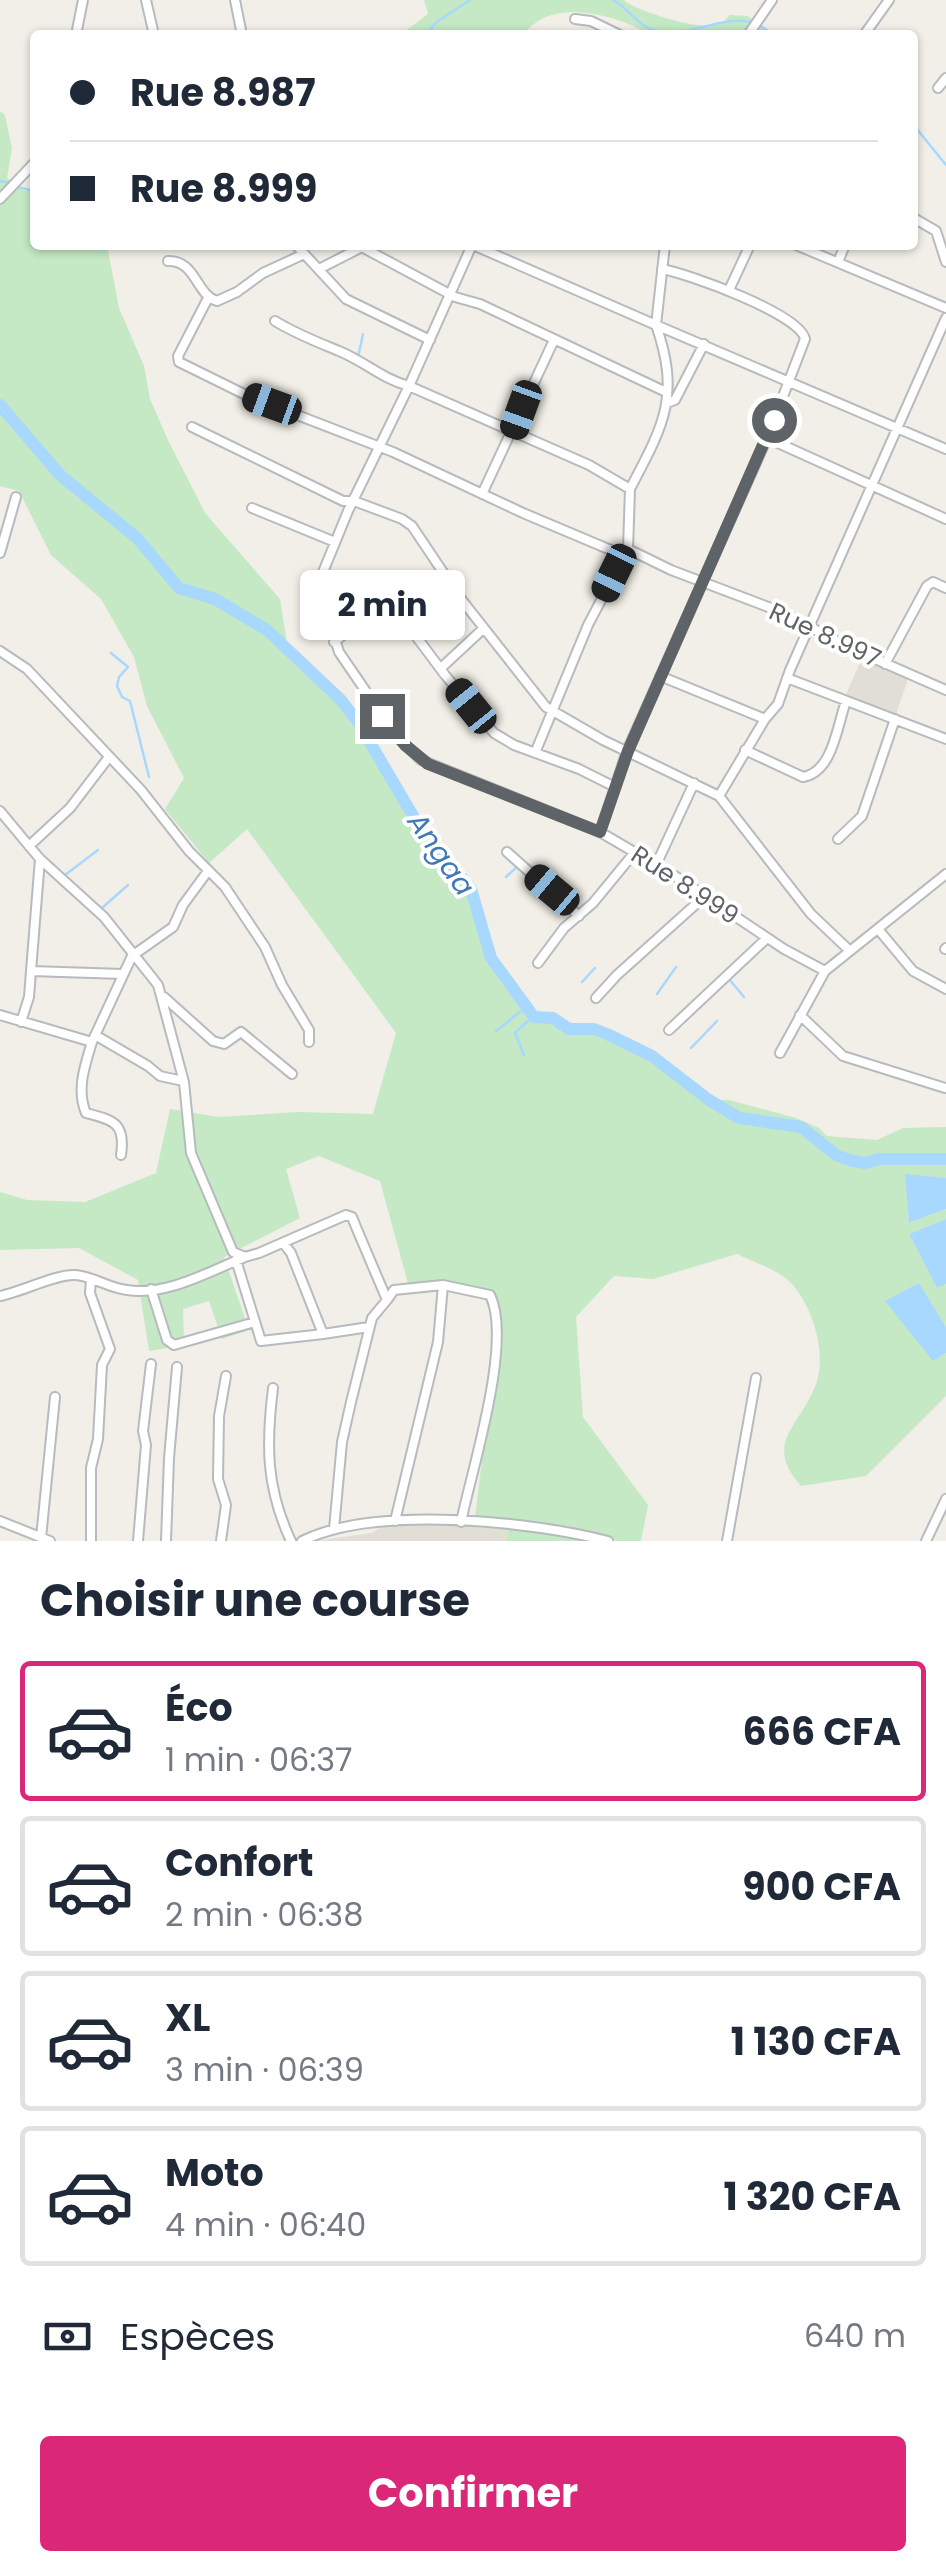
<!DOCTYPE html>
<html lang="fr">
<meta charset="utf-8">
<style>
body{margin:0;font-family:Poppins,sans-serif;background:#f6f6f7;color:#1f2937;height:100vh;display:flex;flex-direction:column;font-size:38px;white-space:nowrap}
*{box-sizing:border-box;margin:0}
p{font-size:32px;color:#747a83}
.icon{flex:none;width:55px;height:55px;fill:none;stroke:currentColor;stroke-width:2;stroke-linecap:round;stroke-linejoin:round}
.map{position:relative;height:1541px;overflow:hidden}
.sheet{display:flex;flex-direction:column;background:#fff;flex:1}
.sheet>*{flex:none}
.top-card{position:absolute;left:30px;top:30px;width:888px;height:220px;border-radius:10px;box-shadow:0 2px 8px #0004;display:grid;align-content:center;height:220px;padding:0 40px;background:#fff}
.end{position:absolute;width:45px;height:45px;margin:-22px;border:12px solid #5e6368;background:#fff;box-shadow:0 0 0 5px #fff}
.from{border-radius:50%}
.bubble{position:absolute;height:70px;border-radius:10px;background:#fff;box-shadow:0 2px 8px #0004;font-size:32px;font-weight:700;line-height:70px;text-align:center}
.car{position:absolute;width:30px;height:60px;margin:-30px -15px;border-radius:12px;box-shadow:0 0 8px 2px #0007;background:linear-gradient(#222 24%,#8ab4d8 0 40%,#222 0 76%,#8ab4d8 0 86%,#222 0)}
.top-card b{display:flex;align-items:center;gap:35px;height:95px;font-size:38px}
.top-card b+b{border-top:2px solid #e0e1e3}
.top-card i{width:25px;height:25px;background:#1f2937}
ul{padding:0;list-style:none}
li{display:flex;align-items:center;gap:30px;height:140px;margin:0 20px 15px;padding:0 20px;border:5px solid #e0e1e3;border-radius:10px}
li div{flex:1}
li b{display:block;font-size:38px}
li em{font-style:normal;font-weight:700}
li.selected{border-color:#db2777}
li>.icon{width:90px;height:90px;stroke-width:1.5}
h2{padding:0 40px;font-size:45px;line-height:120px}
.pay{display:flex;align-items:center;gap:25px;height:110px;padding:0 40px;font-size:38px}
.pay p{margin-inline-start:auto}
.action{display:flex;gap:20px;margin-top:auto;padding:20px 40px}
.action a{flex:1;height:115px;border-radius:10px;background:#db2777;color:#fff;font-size:40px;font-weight:700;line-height:115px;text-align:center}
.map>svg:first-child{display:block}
.education{fill:#e1ded5}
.green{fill:#c4e9c4}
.water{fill:#a9d8ff}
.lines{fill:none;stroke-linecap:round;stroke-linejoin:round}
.stream{stroke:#a9d8ff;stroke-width:2.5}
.river{stroke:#a9d8ff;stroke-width:12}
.street-casing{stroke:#b7babe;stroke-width:12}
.street{stroke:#fff;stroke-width:8}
.route{stroke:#5e6368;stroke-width:12}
.labels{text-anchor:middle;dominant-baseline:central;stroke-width:8;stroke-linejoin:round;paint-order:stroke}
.street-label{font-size:25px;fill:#5e6368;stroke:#fff}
.water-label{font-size:28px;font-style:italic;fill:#4178b6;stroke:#fff}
</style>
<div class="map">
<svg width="946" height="1541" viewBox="0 0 946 1541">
<rect width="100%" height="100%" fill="#f1efe7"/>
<path class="education" d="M862 658 908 679 895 717 844 699Z
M434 1522 508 1531 506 1541H315L371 1533 389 1523Z"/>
<path class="green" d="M424 0H624C635 11 701 31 717 25 722 24 726 19 730 15L748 16 774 35H644L642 30C606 13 556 0 527 30L530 35H400L428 14Z
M0 111 5 115 12 148 7 178 25 191 35 187V245H107L119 308 144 366 150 399 168 440 205 513 280 599 288 650 316 673 358 722 419 826 471 889 491 958 534 1017 553 1018 569 1029H594L607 1034 652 1056 709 1100H729L796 1118 819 1128 827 1136 877 1140 903 1128 946 1127V1178L906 1175 909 1223 946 1209V1219L909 1234 937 1288 946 1284V1327L919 1284 933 1360 946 1353V1396L866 1476 801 1486C762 1442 801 1426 816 1384 827 1353 813 1307 791 1283 779 1270 753 1262 737 1254L653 1279 614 1276 576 1317 583 1417 648 1505 641 1541H506L508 1531 474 1526 497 1336 490 1291 409 1287 380 1181 319 1156 286 1169 300 1218 224 1257 249 1330 222 1339 209 1301 183 1309 184 1345 149 1351 138 1280 79 1248 0 1250V1192L27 1200 85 1202 156 1173 170 1109 219 1117 297 1112 373 1114 396 1033 247 829 209 863 165 809 184 778 147 706 134 657 101 599 51 555 19 491 0 486Z"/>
<path class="water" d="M905 1174 946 1178V1209L909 1223Z
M946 1219V1284L937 1288 909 1234Z
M919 1283 946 1327V1353L933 1361 885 1301Z"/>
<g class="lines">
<path class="stream" d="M613 0C627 7 636 23 650 29 683 42 717 15 751 22
M759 25 774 35
M425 35 438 21 470 0
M912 123 946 165
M0 181 10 183
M17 187 35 191
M358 357 363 334
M427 598 434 610
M385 599V591L395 581
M111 653 128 667 119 677 117 686 122 697 130 701 149 777
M65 875 98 850
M506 877 519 865
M102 908 128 885
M729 979 744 997
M582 982 595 968
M657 994 676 967
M665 1030 679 1014
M496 1031 521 1011
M691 1048 717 1021
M524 1055 515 1033 528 1021"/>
<path class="river" d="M0 405 60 475 137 538 179 588 215 599 267 630 340 699 358 722 419 826 471 889 491 958 534 1017 553 1018 569 1029H594L607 1034 652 1056 709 1100 739 1118 801 1127 836 1155 849 1160 865 1163 879 1159H946"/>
<defs>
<path id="street" d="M146 0 154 35
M235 0 242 35
M575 19 591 21 620 35
M76 35 83 0
M748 35 772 0
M864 35 889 0
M938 88 946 78
M0 199 35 162
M912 217 936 231 946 262
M296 245 346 299 430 340
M358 245 455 297 480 304 666 392
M472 245 409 386 589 465 630 489C663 426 681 397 656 325L473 245
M665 245 656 325 946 449
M796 245 946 308
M168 261C196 260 196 295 217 301L237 292 263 273 304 254
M838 262 845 245
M319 269 360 248
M729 290 750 245
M208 298 178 356 179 362 248 396 393 452 523 513 625 556
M275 321C296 334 317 342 339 351 364 361 382 379 409 386L348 511 321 577 331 599 329 620 339 652 397 737 421 760 600 832 675 876 784 949 825 971 946 874
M667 403 675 400 704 344
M192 427 343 501H354L402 519 412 526 461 599 546 707 603 740 719 796 765 719 778 704 790 670 946 318
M767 438 946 519
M482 494 554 340
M252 508 335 542
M628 549 671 570 784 613 848 647 946 690
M0 553 16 497
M334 642 385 604H392L445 675 494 733 514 745 579 769 615 787
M0 651 27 669 141 790 189 851 225 887 265 947 282 985 309 1030V1042
M885 664 927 586 933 582 946 588
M441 668 484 628
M660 676 765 719
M787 678 946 739
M745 750 803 777C833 772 837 726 846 701
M535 753 588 625 628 549 630 489
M719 796 811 914 850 951
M0 811 40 859 104 917 158 985 184 1082 191 1153 233 1252 245 1257 259 1253 346 1215 352 1217 356 1227 387 1300 372 1318 351 1402 342 1442 334 1529
M600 832 627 751 767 438 805 339C800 314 689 274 662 269
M838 839 862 816 895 719
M29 846 70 808 109 757
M507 852 579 916
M656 865 694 783
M878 929 913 971 946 989
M945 949 946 948
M538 963 564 928 593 903 635 852
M31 971 40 859
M164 997 213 1041 224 1044 241 1032 292 1074
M596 998 617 975 705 896
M0 1015 92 1042 132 956 173 927 183 905 208 871
M800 1015 843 1056 945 1088
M21 1022 29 997 31 971 123 974
M669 1030 767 938
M95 1035 148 1066 160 1076 183 1081
M92 1042C85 1065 76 1090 86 1113 112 1120 126 1122 121 1155
M780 1053 825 971
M236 1260 261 1341 323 1334 291 1253 284 1244
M151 1289 167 1340 174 1345 255 1322
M0 1296C21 1292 56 1274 75 1275 93 1276 108 1288 127 1290 167 1296 208 1272 245 1257
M387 1300 394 1290 443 1285 490 1295C513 1341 472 1469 461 1522
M323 1334 369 1327
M273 1388C266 1445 266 1488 291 1541
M0 1521 50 1541
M395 1521 438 1342 443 1285
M41 1538 55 1397
M91 1541V1468L98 1439 102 1365 110 1349 90 1293 91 1279
M138 1541 146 1445 143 1431 151 1364
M166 1541 169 1458 177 1367
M221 1541 226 1505 218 1479 219 1416 226 1376
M302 1541C375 1505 530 1521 608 1541
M727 1541 756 1378
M926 1541 946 1499"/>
</defs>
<use href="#street" class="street-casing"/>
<use href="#street" class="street"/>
</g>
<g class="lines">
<path class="route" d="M382 716 405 745 428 764 600 832 628 751 774 420"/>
</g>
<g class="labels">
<g class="street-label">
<text transform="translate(825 635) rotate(25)">Rue 8.997</text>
<text transform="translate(685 885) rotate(33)">Rue 8.999</text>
</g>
<g class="water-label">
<text transform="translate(441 854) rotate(55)">Angaa</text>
</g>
</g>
</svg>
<i class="end from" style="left:774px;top:420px"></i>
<i class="end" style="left:382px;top:716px"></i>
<div class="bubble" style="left:300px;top:570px;width:165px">2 min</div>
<i class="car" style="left:272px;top:404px;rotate:290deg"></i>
<i class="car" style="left:521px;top:410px;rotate:200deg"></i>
<i class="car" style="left:614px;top:573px;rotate:206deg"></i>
<i class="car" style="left:471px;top:706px;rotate:321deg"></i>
<i class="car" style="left:552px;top:890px;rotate:310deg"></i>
<div class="top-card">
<b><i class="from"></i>Rue 8.987</b>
<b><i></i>Rue 8.999</b>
</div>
</div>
<section class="sheet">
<h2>Choisir une course</h2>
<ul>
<li class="selected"><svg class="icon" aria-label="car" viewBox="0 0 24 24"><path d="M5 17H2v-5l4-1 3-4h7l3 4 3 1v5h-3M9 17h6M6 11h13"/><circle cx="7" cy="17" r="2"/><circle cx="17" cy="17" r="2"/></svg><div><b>Éco</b><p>1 min · 06:37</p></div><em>666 CFA</em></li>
<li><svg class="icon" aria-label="car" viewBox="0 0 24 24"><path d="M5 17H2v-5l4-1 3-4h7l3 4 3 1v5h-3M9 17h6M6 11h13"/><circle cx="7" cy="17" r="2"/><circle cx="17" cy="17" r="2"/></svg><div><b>Confort</b><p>2 min · 06:38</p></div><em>900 CFA</em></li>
<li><svg class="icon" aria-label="car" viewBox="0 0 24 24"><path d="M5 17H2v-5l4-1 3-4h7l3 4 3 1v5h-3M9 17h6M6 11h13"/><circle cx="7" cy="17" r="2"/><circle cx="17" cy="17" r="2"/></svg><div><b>XL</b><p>3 min · 06:39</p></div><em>1 130 CFA</em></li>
<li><svg class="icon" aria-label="car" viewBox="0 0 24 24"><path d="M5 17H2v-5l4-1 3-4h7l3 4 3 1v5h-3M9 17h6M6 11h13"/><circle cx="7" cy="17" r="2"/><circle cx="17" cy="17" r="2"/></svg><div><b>Moto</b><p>4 min · 06:40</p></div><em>1 320 CFA</em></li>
</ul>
<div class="pay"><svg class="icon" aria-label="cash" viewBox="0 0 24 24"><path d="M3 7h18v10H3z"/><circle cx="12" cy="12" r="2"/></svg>Espèces<p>640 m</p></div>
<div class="action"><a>Confirmer</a></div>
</section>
